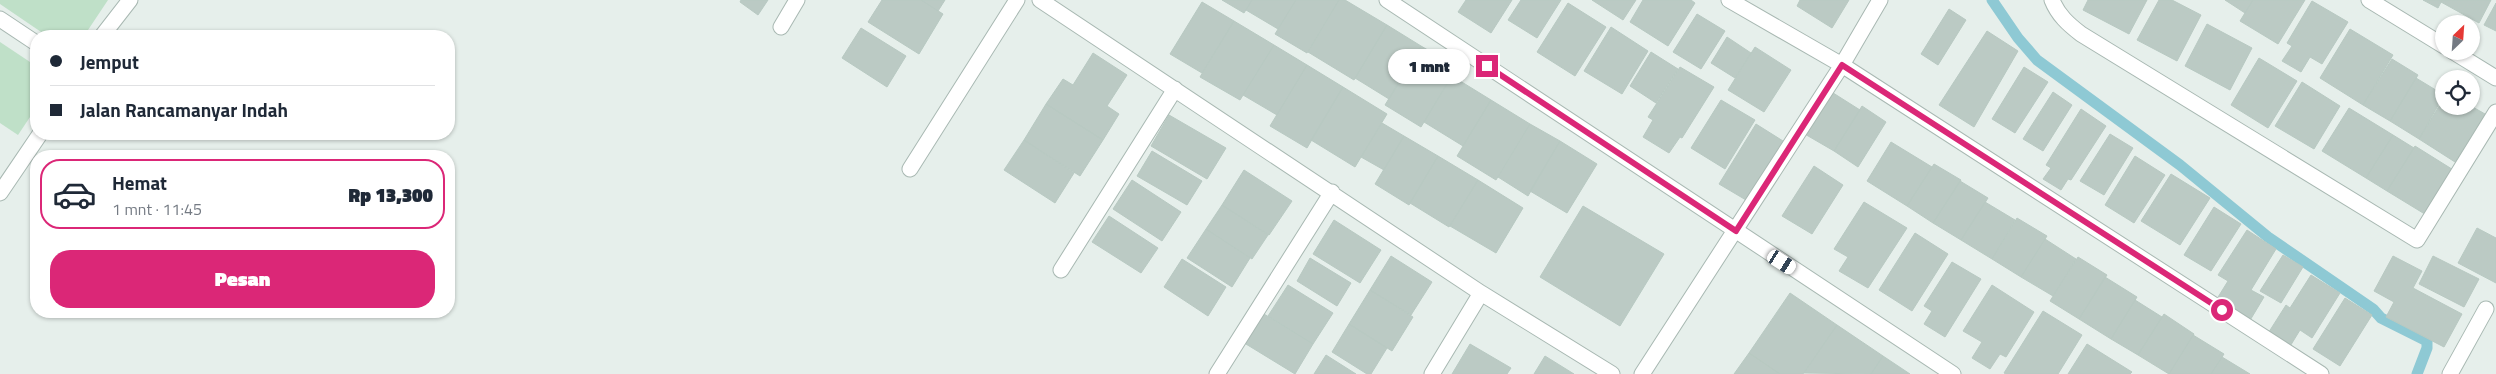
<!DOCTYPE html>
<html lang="id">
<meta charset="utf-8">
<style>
body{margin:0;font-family:"Titillium Web",sans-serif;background:#f6f6f7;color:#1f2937;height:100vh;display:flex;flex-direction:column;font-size:19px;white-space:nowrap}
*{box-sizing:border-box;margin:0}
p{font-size:16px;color:#747a83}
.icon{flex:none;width:28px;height:28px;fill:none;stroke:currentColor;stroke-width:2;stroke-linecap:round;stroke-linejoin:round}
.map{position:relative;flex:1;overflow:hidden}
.panel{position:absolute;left:30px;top:150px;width:425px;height:168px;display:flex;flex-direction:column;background:#fff;border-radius:20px;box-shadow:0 1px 4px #0004}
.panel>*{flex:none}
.banner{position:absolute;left:30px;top:30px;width:425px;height:110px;border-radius:20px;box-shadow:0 1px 4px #0004;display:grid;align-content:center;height:110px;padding:0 20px;background:#fff}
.needle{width:32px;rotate:25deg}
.buttons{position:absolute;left:2435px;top:15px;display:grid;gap:10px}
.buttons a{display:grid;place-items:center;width:45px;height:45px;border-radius:50%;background:#fff;box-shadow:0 1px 4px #0004;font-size:25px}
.end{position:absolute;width:22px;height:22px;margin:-11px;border:6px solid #db2777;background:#fff;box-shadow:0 0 0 2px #fff}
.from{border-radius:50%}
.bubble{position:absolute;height:35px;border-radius:18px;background:#fff;box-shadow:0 1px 4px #0004;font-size:16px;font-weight:800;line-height:35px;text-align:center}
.car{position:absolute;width:15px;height:30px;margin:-15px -8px;border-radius:6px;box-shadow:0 0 4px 1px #0007;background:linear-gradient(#fff 24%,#345 0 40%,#fff 0 76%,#345 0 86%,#fff 0)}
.banner b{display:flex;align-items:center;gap:18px;height:48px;font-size:19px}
.banner b+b{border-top:1px solid #e0e1e3}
.banner i{width:12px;height:12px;background:#1f2937}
ul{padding:9px 0 0;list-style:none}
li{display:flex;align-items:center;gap:15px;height:70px;margin:0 10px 8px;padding:0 10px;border:2px solid transparent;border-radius:20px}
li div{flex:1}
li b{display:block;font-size:19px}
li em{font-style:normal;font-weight:800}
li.active{border-color:#db2777}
li>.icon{width:45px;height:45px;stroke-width:1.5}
.button{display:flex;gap:10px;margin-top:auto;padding:10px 20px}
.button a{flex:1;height:58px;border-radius:20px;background:#db2777;color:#fff;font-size:20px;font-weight:800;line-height:58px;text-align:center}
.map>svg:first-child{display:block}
.green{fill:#bfe0c8}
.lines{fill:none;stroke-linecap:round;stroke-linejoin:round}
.stream{stroke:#8ec9d4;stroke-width:11}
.building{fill:#bbcac4;stroke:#b8c9c2}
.minor-casing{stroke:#a8b8b2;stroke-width:17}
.minor{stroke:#fff;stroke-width:15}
.route{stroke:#db2777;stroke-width:6}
</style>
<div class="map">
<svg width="2496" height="374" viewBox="0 0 2496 374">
<rect width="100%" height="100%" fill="#e6efeb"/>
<path class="green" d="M0 0H108L84 36H47L0 4Z
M0 42 36 66V108L18 135 0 123Z"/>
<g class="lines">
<path class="stream" d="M1992 0 2018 38 2037 60 2180 165 2268 237 2373 309 2381 318 2427 341V348L2417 374"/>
</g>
<path class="building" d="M741 0H768L758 15 740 2Z
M882 0H921L943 14 919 54 868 22Z
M921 0H945L938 11Z
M1222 0H1252L1244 13Z
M1252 0H1296L1278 29 1246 10Z
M1296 0H1339L1307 53 1275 34Z
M1339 0H1345L1387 25 1354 80 1308 52Z
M1466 0H1512L1491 33 1458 12Z
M1521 0H1561L1537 38 1508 20Z
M1592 0H1636L1623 20Z
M1643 0H1691L1695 3 1668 46 1630 22Z
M1800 0H1849L1832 28 1797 6Z
M2088 0H2147L2129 34 2083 10Z
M2159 0H2172L2201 15 2177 61 2137 40Z
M2225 0H2253L2245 13Z
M2253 0H2305L2278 44 2240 21Z
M2423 0H2442L2438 8Z
M2442 0H2491L2479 23 2441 2Z
M2312 1 2348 22 2322 64 2310 57 2301 72 2282 61 2292 46 2287 43Z
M1202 2 1234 21 1202 73 1170 54Z
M1568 3 1606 27 1575 76 1537 52Z
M2496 3V31L2484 25Z
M1949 9 1966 20 1938 65 1921 54Z
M1697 14 1725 31 1701 69 1673 52Z
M1234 21 1274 45 1240 100 1200 77Z
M2207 24 2252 48 2230 90 2185 66Z
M1387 25 1421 46 1389 99 1355 78Z
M1611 27 1648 51 1622 94 1584 71Z
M861 28 906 56 887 87 842 58Z
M2350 29 2393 55 2363 105 2320 78Z
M1987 31 2018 51 1974 127 1939 105Z
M1727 37 1751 53 1735 78 1711 63Z
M1274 45 1307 65 1277 115 1243 95Z
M1421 46 1457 67 1421 127 1385 105Z
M1755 47 1791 70 1764 112 1728 90Z
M1651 52 1678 69 1656 103 1630 86Z
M1093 53 1127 75 1107 106 1119 114 1103 140 1046 104 1063 79 1073 85Z
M2259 58 2297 81 2268 128 2231 105Z
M2392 59 2418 75 2390 121 2363 105Z
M1307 65 1343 87 1307 148 1270 126Z
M1680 67 1714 87 1682 138 1680 137 1669 153 1643 137 1653 120 1648 117Z
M2024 67 2048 82 2015 133 1992 119Z
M1452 76 1491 100 1463 146 1424 122Z
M2416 78 2444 95 2419 139 2390 121Z
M2302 82 2340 106 2314 149 2275 126Z
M1343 87 1387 114 1355 167 1311 140Z
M1830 91 1860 110 1834 151 1803 133Z
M2053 92 2072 105 2043 151 2023 139Z
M2444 98V106H2471L2485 114 2455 162 2419 139Z
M1491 100 1530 124 1496 180 1457 156Z
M1721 100 1755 120 1725 169 1691 148Z
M1046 104 1103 140 1080 176 1024 140Z
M1862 106 1886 122 1858 167 1834 151Z
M2349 108 2393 135 2366 178 2322 151Z
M2081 109 2106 126 2071 180 2068 179 2061 190 2043 179 2051 168 2046 165Z
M1169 115 1226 148 1207 179 1151 146Z
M1382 123 1404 136 1384 170 1361 157Z
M1530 124 1560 141 1528 196 1498 177Z
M1756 124 1783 141 1746 200 1719 184Z
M2110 134 2133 148 2104 195 2080 181Z
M2393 135 2414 148 2387 191 2366 178Z
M1404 136 1438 156 1409 205 1375 184Z
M1024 140 1074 173 1055 203 1004 170Z
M1560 141 1597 164 1567 213 1530 191Z
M1891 142 1932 167 1907 206 1867 181Z
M2415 146 2455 171 2428 216 2387 191Z
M1152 151 1202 181 1187 205 1137 176Z
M1438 156 1478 180 1449 227 1410 203Z
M2135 156 2165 175 2134 223 2105 205Z
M1934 164 1961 180 1933 223 1907 206Z
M1814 166 1843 185 1812 234 1782 216Z
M1244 170 1292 201 1269 235 1222 205Z
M2171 174 2210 198 2180 245 2141 221Z
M1132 180 1181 212 1162 241 1113 209Z
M1478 180 1523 208 1496 253 1450 226Z
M1960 181 1988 198 1961 240 1933 223Z
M1864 202 1907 228 1868 288 1839 271 1848 257 1834 249Z
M1985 202 2015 220 1992 259 1961 240Z
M1222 205 1268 235 1252 259 1206 229Z
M1583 206 1664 254 1620 326 1540 277Z
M2214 207 2241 224 2211 271 2184 255Z
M1109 216 1158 248 1141 273 1092 242Z
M2017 218 2047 236 2021 277 1992 259Z
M1334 220 1381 250 1360 283 1313 254Z
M2477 228 2496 238V283L2458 263Z
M1206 229 1250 258 1232 287 1187 258Z
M2247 230 2276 249 2251 290 2264 297 2249 322 2215 302 2228 281 2218 275Z
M1915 233 1948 254 1912 311 1879 290Z
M2045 239 2076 259 2053 296 2021 277Z
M2283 255 2303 267 2281 303 2260 291Z
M1391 256 1432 282 1411 315 1370 290Z
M2393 256 2422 271 2413 288 2462 314 2444 347 2386 317 2394 302 2374 291Z
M2433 256 2479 279 2464 307 2419 284Z
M2078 257 2107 275 2079 319 2050 301Z
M1310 258 1351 283 1337 306 1297 281Z
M1182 259 1226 287 1208 316 1164 287Z
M1952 262 1981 279 1945 337 1924 324 1932 311 1924 306Z
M2311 275 2340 293 2312 338 2300 330 2289 348 2267 335 2286 305 2290 308Z
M2105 277 2137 297 2111 339 2079 319Z
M1288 285 1333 313 1313 344 1268 316Z
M1992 285 2034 312 2006 357 2000 354 1990 369 1972 358 1982 342 1963 331Z
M1370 290 1413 317 1392 351 1349 324Z
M1790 293 1837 325 1803 374H1780L1749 353Z
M2345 298 2372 315 2340 366 2313 349Z
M2135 300 2162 317 2138 355 2111 339Z
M1259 311 1313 344 1295 374 1241 341Z
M2043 311 2082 335 2058 374H2006L2004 373Z
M2164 314 2194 334 2169 374 2138 355Z
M1349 324 1387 348 1371 374H1367L1332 352Z
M1837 325 1883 356 1871 374 1804 373Z
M2193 335 2224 354 2211 374H2169Z
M1470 344 1511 368 1507 374H1452Z
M2087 344 2132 372 2130 374H2068Z
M1749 353 1780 374H1734Z
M1326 355 1356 374H1314Z
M1545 356 1574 374H1534Z
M1883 356 1910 374H1871Z
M2222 357 2250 374H2211Z"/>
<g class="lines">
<defs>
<path id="minor" d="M1040 0 1481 293 1612 374
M1387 0 1953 374
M1729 0 1842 65 2321 374
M2052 0C2058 15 2068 24 2081 34L2417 240 2496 112
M2369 0 2444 46
M0 19 36 43
M781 27 797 0
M102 36 130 0
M2452 51 2496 78
M910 169 1017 0
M0 193 40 134
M1061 270 1175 89
M1217 374 1332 192
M1432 374 1481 293
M1642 374 1842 65 1880 0
M2450 374 2486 309"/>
</defs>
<use href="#minor" class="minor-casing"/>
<use href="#minor" class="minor"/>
</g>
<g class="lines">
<path class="route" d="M1487 66 1736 231 1842 65 2222 310"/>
</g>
</svg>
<div class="buttons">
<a><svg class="needle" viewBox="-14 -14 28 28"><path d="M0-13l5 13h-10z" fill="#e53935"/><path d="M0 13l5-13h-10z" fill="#747a83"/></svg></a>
<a><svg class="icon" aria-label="locate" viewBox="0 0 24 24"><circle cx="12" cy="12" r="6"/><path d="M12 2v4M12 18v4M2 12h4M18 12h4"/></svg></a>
</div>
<i class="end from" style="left:2222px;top:310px"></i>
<i class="end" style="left:1487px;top:66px"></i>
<div class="bubble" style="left:1388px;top:49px;width:82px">1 mnt</div>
<i class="car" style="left:1782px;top:262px;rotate:123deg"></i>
<div class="banner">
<b><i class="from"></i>Jemput</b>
<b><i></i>Jalan Rancamanyar Indah</b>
</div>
<section class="panel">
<ul>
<li class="active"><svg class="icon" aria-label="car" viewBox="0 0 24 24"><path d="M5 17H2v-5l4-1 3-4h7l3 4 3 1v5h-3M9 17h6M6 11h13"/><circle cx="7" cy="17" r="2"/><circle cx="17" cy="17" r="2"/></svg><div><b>Hemat</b><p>1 mnt · 11:45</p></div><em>Rp 13,300</em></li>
</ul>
<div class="button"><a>Pesan</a></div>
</section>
</div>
